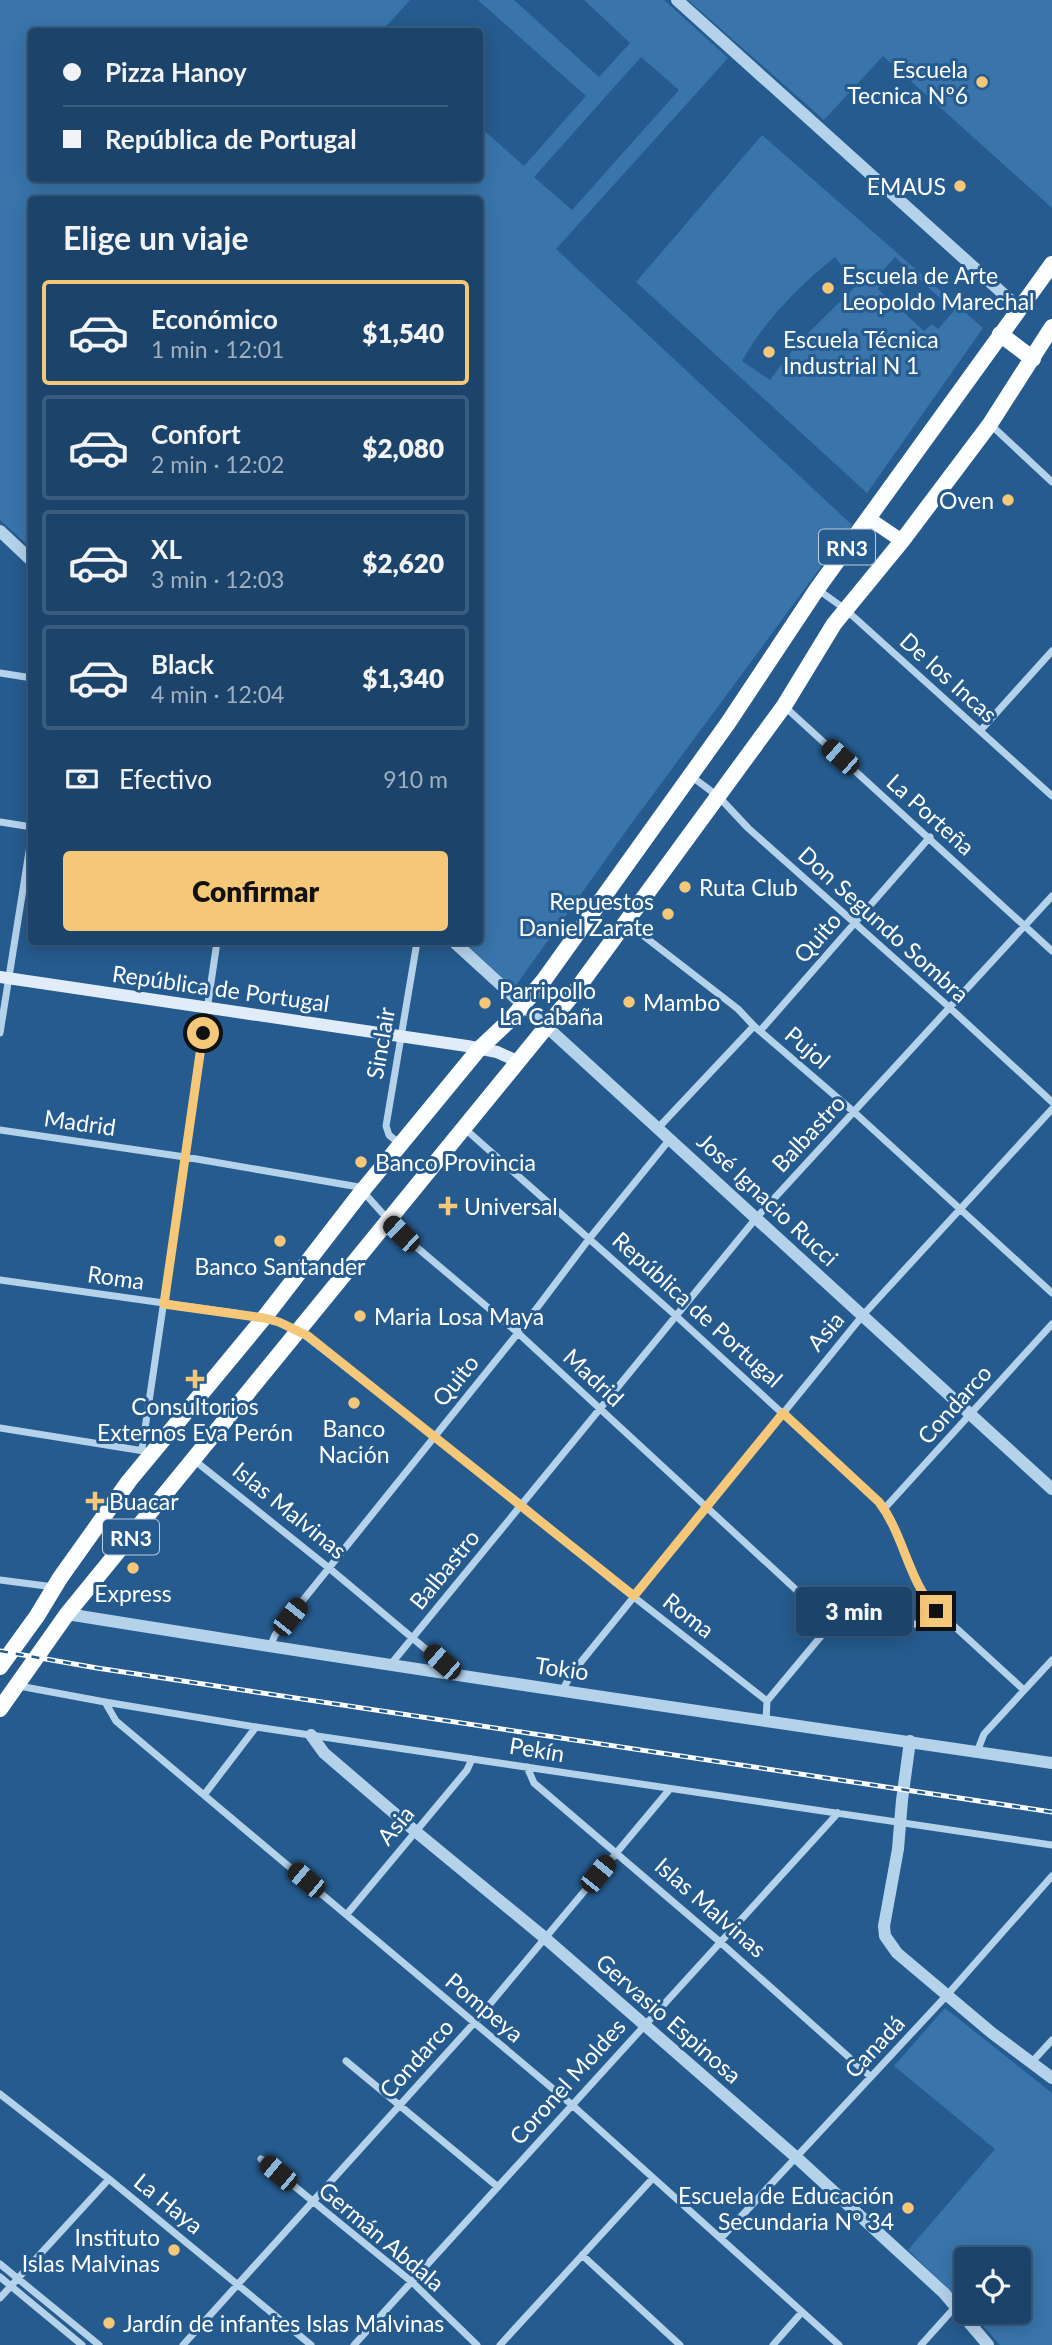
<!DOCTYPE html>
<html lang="es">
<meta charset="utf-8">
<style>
body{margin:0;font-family:Lato,sans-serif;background:#294e72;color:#f1f3f6;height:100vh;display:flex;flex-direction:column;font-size:26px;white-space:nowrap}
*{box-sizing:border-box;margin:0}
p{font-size:23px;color:#a0b0c1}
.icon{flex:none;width:38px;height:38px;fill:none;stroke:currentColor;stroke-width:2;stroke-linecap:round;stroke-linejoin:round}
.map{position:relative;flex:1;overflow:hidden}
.drawer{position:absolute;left:28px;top:196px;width:455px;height:749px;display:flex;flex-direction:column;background:#1c446a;border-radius:7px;box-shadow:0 4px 18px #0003,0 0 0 2px #3a5c7e}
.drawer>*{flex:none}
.hud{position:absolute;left:28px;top:28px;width:455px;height:154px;border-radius:7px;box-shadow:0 4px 18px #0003,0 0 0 2px #3a5c7e;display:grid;align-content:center;height:154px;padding:0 35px;background:#1c446a}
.tools{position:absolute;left:954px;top:2247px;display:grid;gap:14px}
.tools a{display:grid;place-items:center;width:77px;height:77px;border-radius:7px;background:#1c446a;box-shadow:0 4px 18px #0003,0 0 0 2px #3a5c7e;font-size:35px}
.end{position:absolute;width:32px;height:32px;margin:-16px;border:9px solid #f5c779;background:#111;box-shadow:0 0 0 4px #111}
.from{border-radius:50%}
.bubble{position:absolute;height:49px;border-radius:7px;background:#1c446a;box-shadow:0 4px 18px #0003,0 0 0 2px #3a5c7e;font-size:23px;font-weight:800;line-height:49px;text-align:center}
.car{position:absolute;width:21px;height:42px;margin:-21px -10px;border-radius:9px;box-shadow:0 0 5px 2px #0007;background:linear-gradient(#222 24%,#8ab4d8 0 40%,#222 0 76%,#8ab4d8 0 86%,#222 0)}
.hud b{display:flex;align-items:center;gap:24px;height:66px;font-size:26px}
.hud b+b{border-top:2px solid #3a5c7e}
.hud i{width:18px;height:18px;background:#f1f3f6}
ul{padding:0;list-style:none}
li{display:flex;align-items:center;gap:21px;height:105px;margin:0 14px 10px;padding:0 21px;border:4px solid #3a5c7e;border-radius:7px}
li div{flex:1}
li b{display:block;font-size:26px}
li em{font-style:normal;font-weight:800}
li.current{border-color:#f5c779}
li>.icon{width:63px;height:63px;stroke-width:1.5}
h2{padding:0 35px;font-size:32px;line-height:84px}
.pay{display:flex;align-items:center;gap:18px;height:77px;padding:0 35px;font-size:26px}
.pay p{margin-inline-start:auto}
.primary-button{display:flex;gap:14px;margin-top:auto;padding:14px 35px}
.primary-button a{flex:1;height:80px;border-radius:7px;background:#f5c779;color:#111;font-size:28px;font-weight:800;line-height:80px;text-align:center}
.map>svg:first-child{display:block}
.green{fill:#3975ab;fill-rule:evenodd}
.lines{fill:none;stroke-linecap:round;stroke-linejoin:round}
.minor{stroke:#b5d2eb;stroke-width:7}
.tertiary{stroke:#b5d2eb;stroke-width:12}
.secondary{stroke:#e0edf9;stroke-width:12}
.primary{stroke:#f9fcff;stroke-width:14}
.trunk{stroke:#fcfeff;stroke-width:16}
.rail-casing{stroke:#fff;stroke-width:5}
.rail{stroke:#255b8e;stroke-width:2.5;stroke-dasharray:8;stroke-linecap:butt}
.route{stroke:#f5c779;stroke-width:9}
.poi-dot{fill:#f5c779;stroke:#255b8e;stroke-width:2.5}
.labels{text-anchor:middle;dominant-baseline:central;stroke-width:6;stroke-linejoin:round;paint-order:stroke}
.shield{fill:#255b8e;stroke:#becedd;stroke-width:2}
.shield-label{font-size:21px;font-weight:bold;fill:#fff}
.poi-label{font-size:23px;fill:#fff;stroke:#255b8e;text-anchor:start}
.street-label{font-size:23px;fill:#fff;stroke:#255b8e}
</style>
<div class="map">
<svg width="1052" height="2345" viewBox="0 0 1052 2345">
<rect width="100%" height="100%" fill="#255b8e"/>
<path class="green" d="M0 0H410L382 31 32 32V178H480V127L524 166 586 96 478 0H514L599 77 630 43 584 0H664L728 58 556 249 852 525 626 831 514 988 463 942H480V200H32L31 548 0 520ZM641 57 679 90 572 210 534 177Z
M688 0H1052V208L883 56 824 120Z
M762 135 983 328 867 493 636 282ZM835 257 856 286 797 344 770 380 742 361C764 321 799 286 835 257ZM895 257 954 311 938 329 932 324 924 331 878 289 884 280 879 275Z
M945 2008 1052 2093V2345H1000L971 2312H1018V2259H966V2306L908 2250 995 2149 894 2066Z"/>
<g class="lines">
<path class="minor" d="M991 425 1052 482
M817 589 845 609 1052 796
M0 673 32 678
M784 706 1052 951
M980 731 1052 651
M691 776 719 797 748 828 949 1007 1052 1102
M0 822 32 827
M627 923 738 1009 754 1026 854 1112 1052 1293
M760 1031 930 837
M0 1033 32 833
M659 1127 754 1026
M464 1128 675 1315 879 1502C902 1533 909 1574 931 1605L1024 1690
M0 1130 185 1157 359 1187 401 1234 518 1333 832 1623C857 1632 918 1627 943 1617
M401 1145 389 1135 386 1126 417 942
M0 1280 235 1313 279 1322 298 1330 522 1505 616 1583 767 1701
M0 1428 144 1451
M142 1449 217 942
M194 1460 329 1568 453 1672
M884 1509 1052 1324
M0 1580 54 1587
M270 1647 275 1635 518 1333 589 1239 670 1139
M391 1664 757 1217 1052 896
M19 1686 105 1702 256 1727 1052 1845
M563 1689 572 1673 863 1315 1052 1109
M105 1702 116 1721 571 2104 839 2345
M766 1721 767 1701 832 1623
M977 1752 984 1734 1052 1660
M527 1767 534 1783 720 1942 871 2077
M204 1795 256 1727
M347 1914 467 1770 472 1759
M346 2061 498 2187
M1031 2063 1052 2040
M0 2094 109 2179 311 2345
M261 2159 412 2282 477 2345
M721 2238 948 1994 1052 1876
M582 2255 680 2345
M0 2264 99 2345
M0 2277 82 2345
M0 2298 109 2179
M183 2345 474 2023 669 1790
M354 2345 838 1813
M500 2345 653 2178
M773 2345 802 2312
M921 2345 956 2306"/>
<path class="tertiary" d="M677 0 1019 308
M0 531 32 561
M454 942 1052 1489
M67 1614C395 1667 723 1715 1052 1763
M311 1735 324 1753 415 1831 545 1938 797 2158 944 2293 988 2345
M910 1741 902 1800 898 1849 884 1926 885 1936 897 1953 992 2033 1052 2078"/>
<path class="secondary" d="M0 977 467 1046 497 1052 517 1061"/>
<path class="primary" d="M868 518 902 541"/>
<path class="trunk" d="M1000 334 1033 359
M0 1667 37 1616 60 1578 129 1481 264 1318 363 1190 479 1049 511 1019 544 980 728 723 817 589 1052 264
M0 1709 67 1614 574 993 784 706 834 624 902 541 990 424 1052 327"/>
<defs>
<path id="rail" d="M0 1651 97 1668 1052 1812"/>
</defs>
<use href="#rail" class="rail-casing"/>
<use href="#rail" class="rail"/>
</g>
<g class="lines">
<path class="route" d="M203 1033 164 1304 264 1318 279 1322 308 1336 634 1596 783 1413 879 1502C904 1535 908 1580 936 1611"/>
</g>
<g class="poi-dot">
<circle cx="982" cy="82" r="7"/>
<circle cx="960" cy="186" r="7"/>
<circle cx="828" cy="288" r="7"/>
<circle cx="769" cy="352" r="7"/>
<circle cx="1008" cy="500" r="7"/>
<circle cx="685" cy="887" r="7"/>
<circle cx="668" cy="914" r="7"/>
<circle cx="629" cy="1002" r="7"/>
<circle cx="485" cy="1003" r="7"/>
<circle cx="361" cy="1162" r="7"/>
<path d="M444.5 1195.5h7v7h7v7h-7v7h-7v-7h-7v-7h7z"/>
<circle cx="280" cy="1241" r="7"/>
<circle cx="360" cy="1316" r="7"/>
<path d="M191.5 1368.5h7v7h7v7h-7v7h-7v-7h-7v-7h7z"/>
<circle cx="354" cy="1403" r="7"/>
<path d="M91.5 1490.5h7v7h7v7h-7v7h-7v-7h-7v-7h7z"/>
<circle cx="133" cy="1568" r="7"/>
<circle cx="908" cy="2208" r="7"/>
<circle cx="174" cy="2250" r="7"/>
<circle cx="109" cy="2323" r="7"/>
</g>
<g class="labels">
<g class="shield">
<rect x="819" y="529.5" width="56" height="35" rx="5"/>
<rect x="103" y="1519.5" width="56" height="35" rx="5"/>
</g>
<g class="shield-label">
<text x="847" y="547">RN3</text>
<text x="131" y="1537">RN3</text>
</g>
<g class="poi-label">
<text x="968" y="69" text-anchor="end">Escuela<tspan x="968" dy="26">Tecnica Nº6</tspan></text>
<text x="946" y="186" text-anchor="end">EMAUS</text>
<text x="842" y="275">Escuela de Arte<tspan x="842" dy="26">Leopoldo Marechal</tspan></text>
<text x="783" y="339">Escuela Técnica<tspan x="783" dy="26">Industrial N 1</tspan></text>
<text x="994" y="500" text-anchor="end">Oven</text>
<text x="699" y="887">Ruta Club</text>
<text x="654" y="901" text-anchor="end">Repuestos<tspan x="654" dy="26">Daniel Zarate</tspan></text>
<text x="499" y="990">Parripollo<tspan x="499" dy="26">La Cabaña</tspan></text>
<text x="643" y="1002">Mambo</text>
<text x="375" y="1162">Banco Provincia</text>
<text x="464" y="1206">Universal</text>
<text x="280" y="1266" text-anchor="middle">Banco Santander</text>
<text x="374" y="1316">Maria Losa Maya</text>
<text x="195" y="1406" text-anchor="middle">Consultorios<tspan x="195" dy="26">Externos Eva Perón</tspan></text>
<text x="354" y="1428" text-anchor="middle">Banco<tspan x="354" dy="26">Nación</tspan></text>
<text x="109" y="1501">Buacar</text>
<text x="133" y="1593" text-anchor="middle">Express</text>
<text x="894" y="2195" text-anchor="end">Escuela de Educación<tspan x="894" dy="26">Secundaria Nº 34</tspan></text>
<text x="160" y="2237" text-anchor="end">Instituto<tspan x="160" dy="26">Islas Malvinas</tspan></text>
<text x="123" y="2323">Jardín de infantes Islas Malvinas</text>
</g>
<g class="street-label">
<text transform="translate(949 677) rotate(42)">De los Incas</text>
<text transform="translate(931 814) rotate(42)">La Porteña</text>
<text transform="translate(884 924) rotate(42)">Don Segundo Sombra</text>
<text transform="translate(817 937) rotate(-49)">Quito</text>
<text transform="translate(221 988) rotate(8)">República de Portugal</text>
<text transform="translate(380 1043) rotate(-80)">Sinclair</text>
<text transform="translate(808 1047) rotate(41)">Pujol</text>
<text transform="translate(80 1122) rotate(8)">Madrid</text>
<text transform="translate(808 1133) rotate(-47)">Balbastro</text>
<text transform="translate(768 1199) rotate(43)">José Ignacio Rucci</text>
<text transform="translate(116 1277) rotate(8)">Roma</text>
<text transform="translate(698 1309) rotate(42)">República de Portugal</text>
<text transform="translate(825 1331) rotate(-50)">Asia</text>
<text transform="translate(594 1377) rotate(43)">Madrid</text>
<text transform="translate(455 1380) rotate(-51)">Quito</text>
<text transform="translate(954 1404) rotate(-48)">Condarco</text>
<text transform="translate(290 1510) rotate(39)">Islas Malvinas</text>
<text transform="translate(444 1569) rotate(-51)">Balbastro</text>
<text transform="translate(689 1615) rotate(38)">Roma</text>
<text transform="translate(562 1668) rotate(8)">Tokio</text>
<text transform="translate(537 1749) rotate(9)">Pekín</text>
<text transform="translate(395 1825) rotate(-50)">Asia</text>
<text transform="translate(711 1907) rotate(41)">Islas Malvinas</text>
<text transform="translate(485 2007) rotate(40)">Pompeya</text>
<text transform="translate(669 2018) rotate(41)">Gervasio Espinosa</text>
<text transform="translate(874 2046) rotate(-47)">Canadá</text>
<text transform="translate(416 2058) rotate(-48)">Condarco</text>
<text transform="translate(567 2081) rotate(-48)">Coronel Moldes</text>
<text transform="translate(169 2203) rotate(39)">La Haya</text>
<text transform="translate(382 2236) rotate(40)">Germán Abdala</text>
</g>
</g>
</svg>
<div class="tools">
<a><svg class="icon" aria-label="locate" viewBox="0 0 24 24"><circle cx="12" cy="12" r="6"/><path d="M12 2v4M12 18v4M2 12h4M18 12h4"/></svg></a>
</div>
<i class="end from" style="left:203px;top:1033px"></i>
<i class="end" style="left:936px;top:1611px"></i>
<div class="bubble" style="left:796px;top:1587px;width:116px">3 min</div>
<i class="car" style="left:840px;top:757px;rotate:311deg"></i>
<i class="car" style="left:401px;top:1234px;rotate:314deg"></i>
<i class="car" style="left:290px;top:1617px;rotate:38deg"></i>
<i class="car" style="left:442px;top:1662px;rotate:311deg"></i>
<i class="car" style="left:598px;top:1874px;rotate:39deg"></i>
<i class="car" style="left:306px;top:1880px;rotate:310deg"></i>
<i class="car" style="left:278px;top:2173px;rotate:310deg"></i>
<div class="hud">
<b><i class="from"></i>Pizza Hanoy</b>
<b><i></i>República de Portugal</b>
</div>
<section class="drawer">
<h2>Elige un viaje</h2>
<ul>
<li class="current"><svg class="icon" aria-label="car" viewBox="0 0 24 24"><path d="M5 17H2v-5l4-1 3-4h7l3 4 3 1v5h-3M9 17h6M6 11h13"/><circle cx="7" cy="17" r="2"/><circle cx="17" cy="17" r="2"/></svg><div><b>Económico</b><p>1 min · 12:01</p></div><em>$1,540</em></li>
<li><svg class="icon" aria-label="car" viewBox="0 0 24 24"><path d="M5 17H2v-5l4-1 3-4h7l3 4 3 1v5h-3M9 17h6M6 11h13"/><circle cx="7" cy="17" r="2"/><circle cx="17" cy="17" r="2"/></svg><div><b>Confort</b><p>2 min · 12:02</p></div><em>$2,080</em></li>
<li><svg class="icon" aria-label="car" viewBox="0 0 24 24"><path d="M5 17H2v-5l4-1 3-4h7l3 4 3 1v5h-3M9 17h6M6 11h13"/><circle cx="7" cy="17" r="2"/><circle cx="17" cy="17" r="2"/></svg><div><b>XL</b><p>3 min · 12:03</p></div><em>$2,620</em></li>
<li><svg class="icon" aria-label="car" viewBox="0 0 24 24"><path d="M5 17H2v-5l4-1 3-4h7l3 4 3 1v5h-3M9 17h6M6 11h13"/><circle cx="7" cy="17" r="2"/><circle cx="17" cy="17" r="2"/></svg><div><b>Black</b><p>4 min · 12:04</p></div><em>$1,340</em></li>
</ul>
<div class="pay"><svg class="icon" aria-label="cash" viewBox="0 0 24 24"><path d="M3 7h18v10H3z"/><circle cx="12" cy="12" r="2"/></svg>Efectivo<p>910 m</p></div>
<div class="primary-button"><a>Confirmar</a></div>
</section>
</div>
